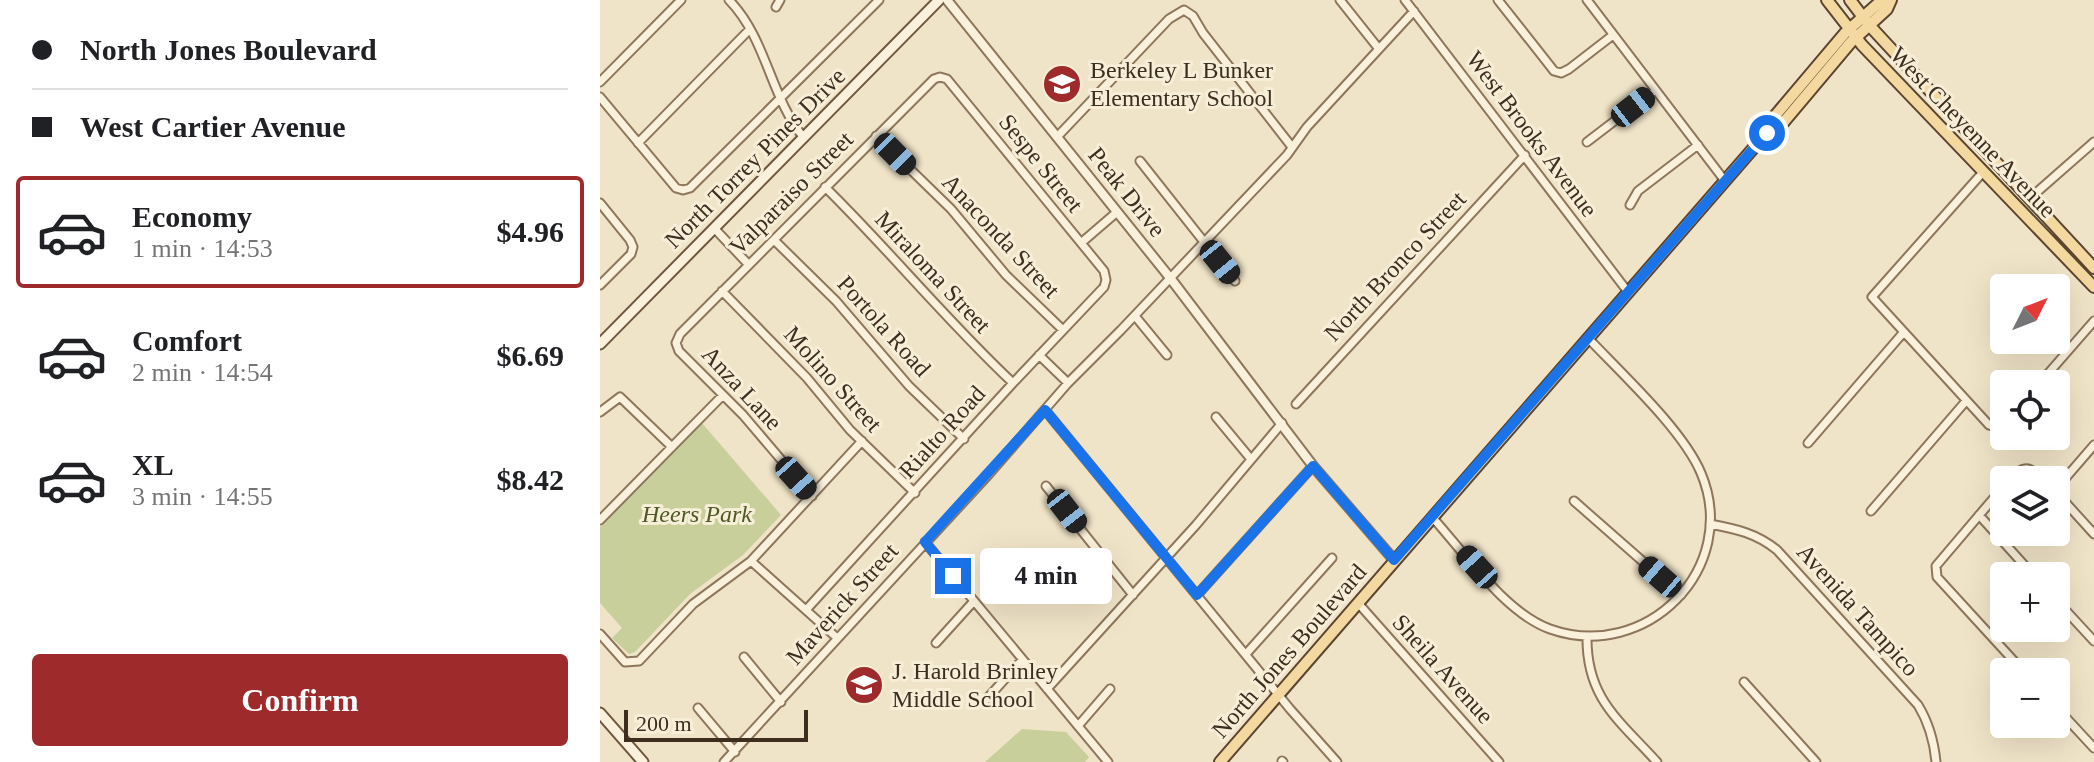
<!DOCTYPE html>
<meta charset="utf-8">
<style>
body{margin:0;font-family:"Times New Roman",serif;background:#f6f6f6;color:#202124;height:100vh;display:flex;flex-direction:column;font-size:30px;white-space:nowrap}
*{box-sizing:border-box;margin:0}
p{font-size:26px;color:#757577}
.icon{flex:none;width:44px;height:44px;fill:none;stroke:currentColor;stroke-width:2;stroke-linecap:round;stroke-linejoin:round}
.map{position:relative;flex:1;overflow:hidden}
.side{display:flex;flex-direction:column;background:#fff;width:600px}
.side>*{flex:none}
.top-card{display:grid;align-content:center;height:176px;padding:0 32px;background:#fff}
.needle{width:52px;rotate:48deg}
.fabs{position:absolute;left:1390px;top:274px;display:grid;gap:16px}
.fabs a{display:grid;place-items:center;width:80px;height:80px;border-radius:8px;background:#fff;box-shadow:0 8px 32px #0002;font-size:40px}
.scale{position:absolute;left:24px;bottom:20px;width:184px;box-sizing:border-box;padding-left:8px;border:4px solid #3d2e20;border-top:0;font-size:22px;line-height:28px;white-space:nowrap;color:#3d2e20;-webkit-text-stroke:6px #f7eed8;paint-order:stroke}
.end{position:absolute;width:36px;height:36px;margin:-18px;border:10px solid #1a73e8;background:#fff;box-shadow:0 0 0 4px #fff}
.from{border-radius:50%}
.bubble{position:absolute;height:56px;border-radius:8px;background:#fff;box-shadow:0 8px 32px #0002;font-size:26px;font-weight:800;line-height:56px;text-align:center}
.car{position:absolute;width:24px;height:48px;margin:-24px -12px;border-radius:10px;box-shadow:0 0 6px 2px #0007;background:linear-gradient(#222 24%,#8ab4d8 0 40%,#222 0 76%,#8ab4d8 0 86%,#222 0)}
.top-card b{display:flex;align-items:center;gap:28px;height:76px;font-size:30px}
.top-card b+b{border-top:2px solid #e0e0e0}
.top-card i{width:20px;height:20px;background:#202124}
ul{padding:0;list-style:none}
li{display:flex;align-items:center;gap:24px;height:112px;margin:0 16px 12px;padding:0 16px;border:4px solid transparent;border-radius:8px}
li div{flex:1}
li b{display:block;font-size:30px}
li em{font-style:normal;font-weight:800}
li.current{border-color:#9e2a2b}
li>.icon{width:72px;height:72px;stroke-width:1.5}
.action{display:flex;gap:16px;margin-top:auto;padding:16px 32px}
.action a{flex:1;height:92px;border-radius:8px;background:#9e2a2b;color:#fff;font-size:32px;font-weight:800;line-height:92px;text-align:center}
main{display:flex;flex:1;min-height:0}
.map>svg:first-child{display:block}
.green{fill:#c9cf9b}
.lines{fill:none;stroke-linecap:round;stroke-linejoin:round}
.minor-casing{stroke:#8d765c;stroke-width:11}
.tertiary-casing{stroke:#8d765c;stroke-width:12}
.secondary-casing{stroke:#6f573f;stroke-width:13}
.primary-casing{stroke:#5b4430;stroke-width:14}
.minor{stroke:#faf1dc;stroke-width:7}
.tertiary{stroke:#faf1dc;stroke-width:8}
.secondary{stroke:#faf1dc;stroke-width:9}
.primary{stroke:#f3d9a0;stroke-width:10}
.route{stroke:#1a73e8;stroke-width:10}
.labels{text-anchor:middle;dominant-baseline:central;stroke-width:6;stroke-linejoin:round;paint-order:stroke}
.poi-label{font-size:24px;fill:#3d2e20;stroke:#f7eed8;text-anchor:start}
.street-label{font-size:24px;fill:#3d2e20;stroke:#f7eed8}
.park-label{font-size:24px;font-style:italic;fill:#4d5a26;stroke:#f7eed8}
</style>
<main>
<section class="side">
<div class="top-card">
<b><i class="from"></i>North Jones Boulevard</b>
<b><i></i>West Cartier Avenue</b>
</div>
<ul>
<li class="current"><svg class="icon" aria-label="car" viewBox="0 0 24 24"><path d="M5 17H2v-5l4-1 3-4h7l3 4 3 1v5h-3M9 17h6M6 11h13"/><circle cx="7" cy="17" r="2"/><circle cx="17" cy="17" r="2"/></svg><div><b>Economy</b><p>1 min · 14:53</p></div><em>$4.96</em></li>
<li><svg class="icon" aria-label="car" viewBox="0 0 24 24"><path d="M5 17H2v-5l4-1 3-4h7l3 4 3 1v5h-3M9 17h6M6 11h13"/><circle cx="7" cy="17" r="2"/><circle cx="17" cy="17" r="2"/></svg><div><b>Comfort</b><p>2 min · 14:54</p></div><em>$6.69</em></li>
<li><svg class="icon" aria-label="car" viewBox="0 0 24 24"><path d="M5 17H2v-5l4-1 3-4h7l3 4 3 1v5h-3M9 17h6M6 11h13"/><circle cx="7" cy="17" r="2"/><circle cx="17" cy="17" r="2"/></svg><div><b>XL</b><p>3 min · 14:55</p></div><em>$8.42</em></li>
</ul>
<div class="action"><a>Confirm</a></div>
</section>
<div class="map">
<svg width="1494" height="762" viewBox="0 0 1494 762">
<rect width="100%" height="100%" fill="#f0e4c8"/>
<path class="green" d="M102 423 181 515 143 555 90 594 35 652 29 654 12 638 22 628 0 603V527Z
M422 729 466 732 489 757 485 762H385Z"/>
<g class="lines">
<defs>
<path id="minor" d="M129 0C167 39 170 97 204 138
M740 0 779 49
M805 0 1028 292
M898 0 954 71 961 73 969 69 1013 35
M987 0 1125 181
M176 7 180 0
M0 82 81 0
M0 97 76 188 83 190 90 188 279 0
M276 136 351 209 406 275 463 330
M457 137 569 19 584 10 593 16 603 33 692 147
M987 142 1055 90
M38 143 150 29
M540 161 635 281
M1384 171 1272 297 1389 425 1399 428 1404 425
M225 187C290 251 347 321 413 383
M1429 199 1494 142
M0 203 30 240 33 247 31 254 0 285
M1030 205 1038 191 1098 145
M114 228 149 265
M174 240 236 301 309 386 364 439
M481 243 517 212
M122 291 207 378 250 430 315 493
M535 316 567 355
M439 355 468 383
M1439 384 1494 321
M696 404 925 155
M445 410 690 709 737 762
M0 412 20 397 72 447
M616 417 650 458
M1208 443 1303 333
M1410 480C1423 464 1430 466 1444 480
M446 486 533 595
M1404 486 1336 566 1337 577 1424 672
M1456 489 1494 445
M1456 492 1494 534
M974 501 1081 595
M1271 511 1366 401
M1379 515 1434 576
M832 517C864 552 905 613 950 629 1046 663 1141 568 1101 473 1083 430 1022 374 988 338
M0 520 123 395
M1110 524C1136 529 1156 533 1177 550L1318 705C1329 723 1334 741 1336 762
M325 542 508 762
M151 561 236 637
M597 595 713 466
M1456 600 1494 641
M758 603 899 762
M206 610 413 383 504 287 506 280 504 271 347 79 340 77 334 79 80 334 76 343 79 351 143 415 212 496
M0 634 25 662 39 661 93 604 151 561 262 441
M987 636C986 698 1019 720 1057 762
M336 643 374 601
M646 654 732 558
M144 657 181 702
M1144 682 1216 762
M447 689 596 525 682 423
M384 702 422 660
M1456 707 1494 748
M98 708 135 752
M478 726 510 689
M682 761 683 762
M124 762 389 474 468 383 521 330 687 155 707 127 814 11"/>
<path id="tertiary" d="M347 0 571 279 713 466 794 560"/>
<path id="secondary" d="M0 344 339 0
M0 713 43 762"/>
<path id="primary" d="M1227 0 1262 45 1494 287
M1250 0 1269 25 1494 268
M1167 133 1177 130 1251 42 1287 9 1291 0
M620 762 1164 136 1169 123 1245 33 1282 0"/>
</defs>
<use href="#minor" class="minor-casing"/>
<use href="#tertiary" class="tertiary-casing"/>
<use href="#secondary" class="secondary-casing"/>
<use href="#primary" class="primary-casing"/>
<use href="#minor" class="minor"/>
<use href="#tertiary" class="tertiary"/>
<use href="#secondary" class="secondary"/>
<use href="#primary" class="primary"/>
</g>
<g class="lines">
<path class="route" d="M353 576 325 542 445 410 597 595 713 466 794 560 1167 133"/>
</g>
<defs>
<symbol id="school-disc" viewBox="-11 -11 22 22"><circle r="9.5" fill="#9e2a2b" stroke="#f7eed8"/><path d="M0-5L7-2L0 1L-7-2ZM-4 1L0 2.5L4 1V4Q0 6-4 4Z" fill="#fff"/></symbol>
</defs>
<g fill-rule="evenodd">
<use href="#school-disc" x="440" y="62" width="44" height="44"/>
<use href="#school-disc" x="242" y="663" width="44" height="44"/>
</g>
<g class="labels">
<g class="poi-label">
<text x="490" y="70">Berkeley L Bunker<tspan x="490" dy="28">Elementary School</tspan></text>
<text x="292" y="671">J. Harold Brinley<tspan x="292" dy="28">Middle School</tspan></text>
</g>
<g class="street-label">
<text transform="translate(1373 132) rotate(46)">West Cheyenne Avenue</text>
<text transform="translate(932 134) rotate(53)">West Brooks Avenue</text>
<text transform="translate(155 158) rotate(-45)">North Torrey Pines Drive</text>
<text transform="translate(441 163) rotate(51)">Sespe Street</text>
<text transform="translate(527 192) rotate(51)">Peak Drive</text>
<text transform="translate(191 193) rotate(-45)">Valparaiso Street</text>
<text transform="translate(401 236) rotate(47)">Anaconda Street</text>
<text transform="translate(795 266) rotate(-47)">North Bronco Street</text>
<text transform="translate(333 272) rotate(47)">Miraloma Street</text>
<text transform="translate(284 326) rotate(48)">Portola Road</text>
<text transform="translate(233 379) rotate(48)">Molino Street</text>
<text transform="translate(142 388) rotate(47)">Anza Lane</text>
<text transform="translate(342 432) rotate(-48)">Rialto Road</text>
<text transform="translate(242 604) rotate(-48)">Maverick Street</text>
<text transform="translate(1258 610) rotate(48)">Avenida Tampico</text>
<text transform="translate(689 651) rotate(-49)">North Jones Boulevard</text>
<text transform="translate(843 669) rotate(48)">Sheila Avenue</text>
</g>
<g class="park-label">
<text x="97" y="514">Heers Park</text>
</g>
</g>
</svg>
<div class="fabs">
<a><svg class="needle" viewBox="-14 -14 28 28"><path d="M0-13l5 13h-10z" fill="#e53935"/><path d="M0 13l5-13h-10z" fill="#757577"/></svg></a>
<a><svg class="icon" aria-label="locate" viewBox="0 0 24 24"><circle cx="12" cy="12" r="6"/><path d="M12 2v4M12 18v4M2 12h4M18 12h4"/></svg></a>
<a><svg class="icon" aria-label="layers" viewBox="0 0 24 24"><path d="M12 4l9 5-9 5-9-5zM3 14l9 5 9-5"/></svg></a>
<a>+</a>
<a>−</a>
</div>
<div class="scale">200 m</div>
<i class="end from" style="left:1167px;top:133px"></i>
<i class="end" style="left:353px;top:576px"></i>
<div class="bubble" style="left:380px;top:548px;width:132px">4 min</div>
<i class="car" style="left:1033px;top:107px;rotate:52deg"></i>
<i class="car" style="left:295px;top:154px;rotate:135deg"></i>
<i class="car" style="left:620px;top:262px;rotate:141deg"></i>
<i class="car" style="left:196px;top:478px;rotate:138deg"></i>
<i class="car" style="left:467px;top:511px;rotate:142deg"></i>
<i class="car" style="left:877px;top:567px;rotate:318deg"></i>
<i class="car" style="left:1060px;top:577px;rotate:311deg"></i>
</div>
</main>
